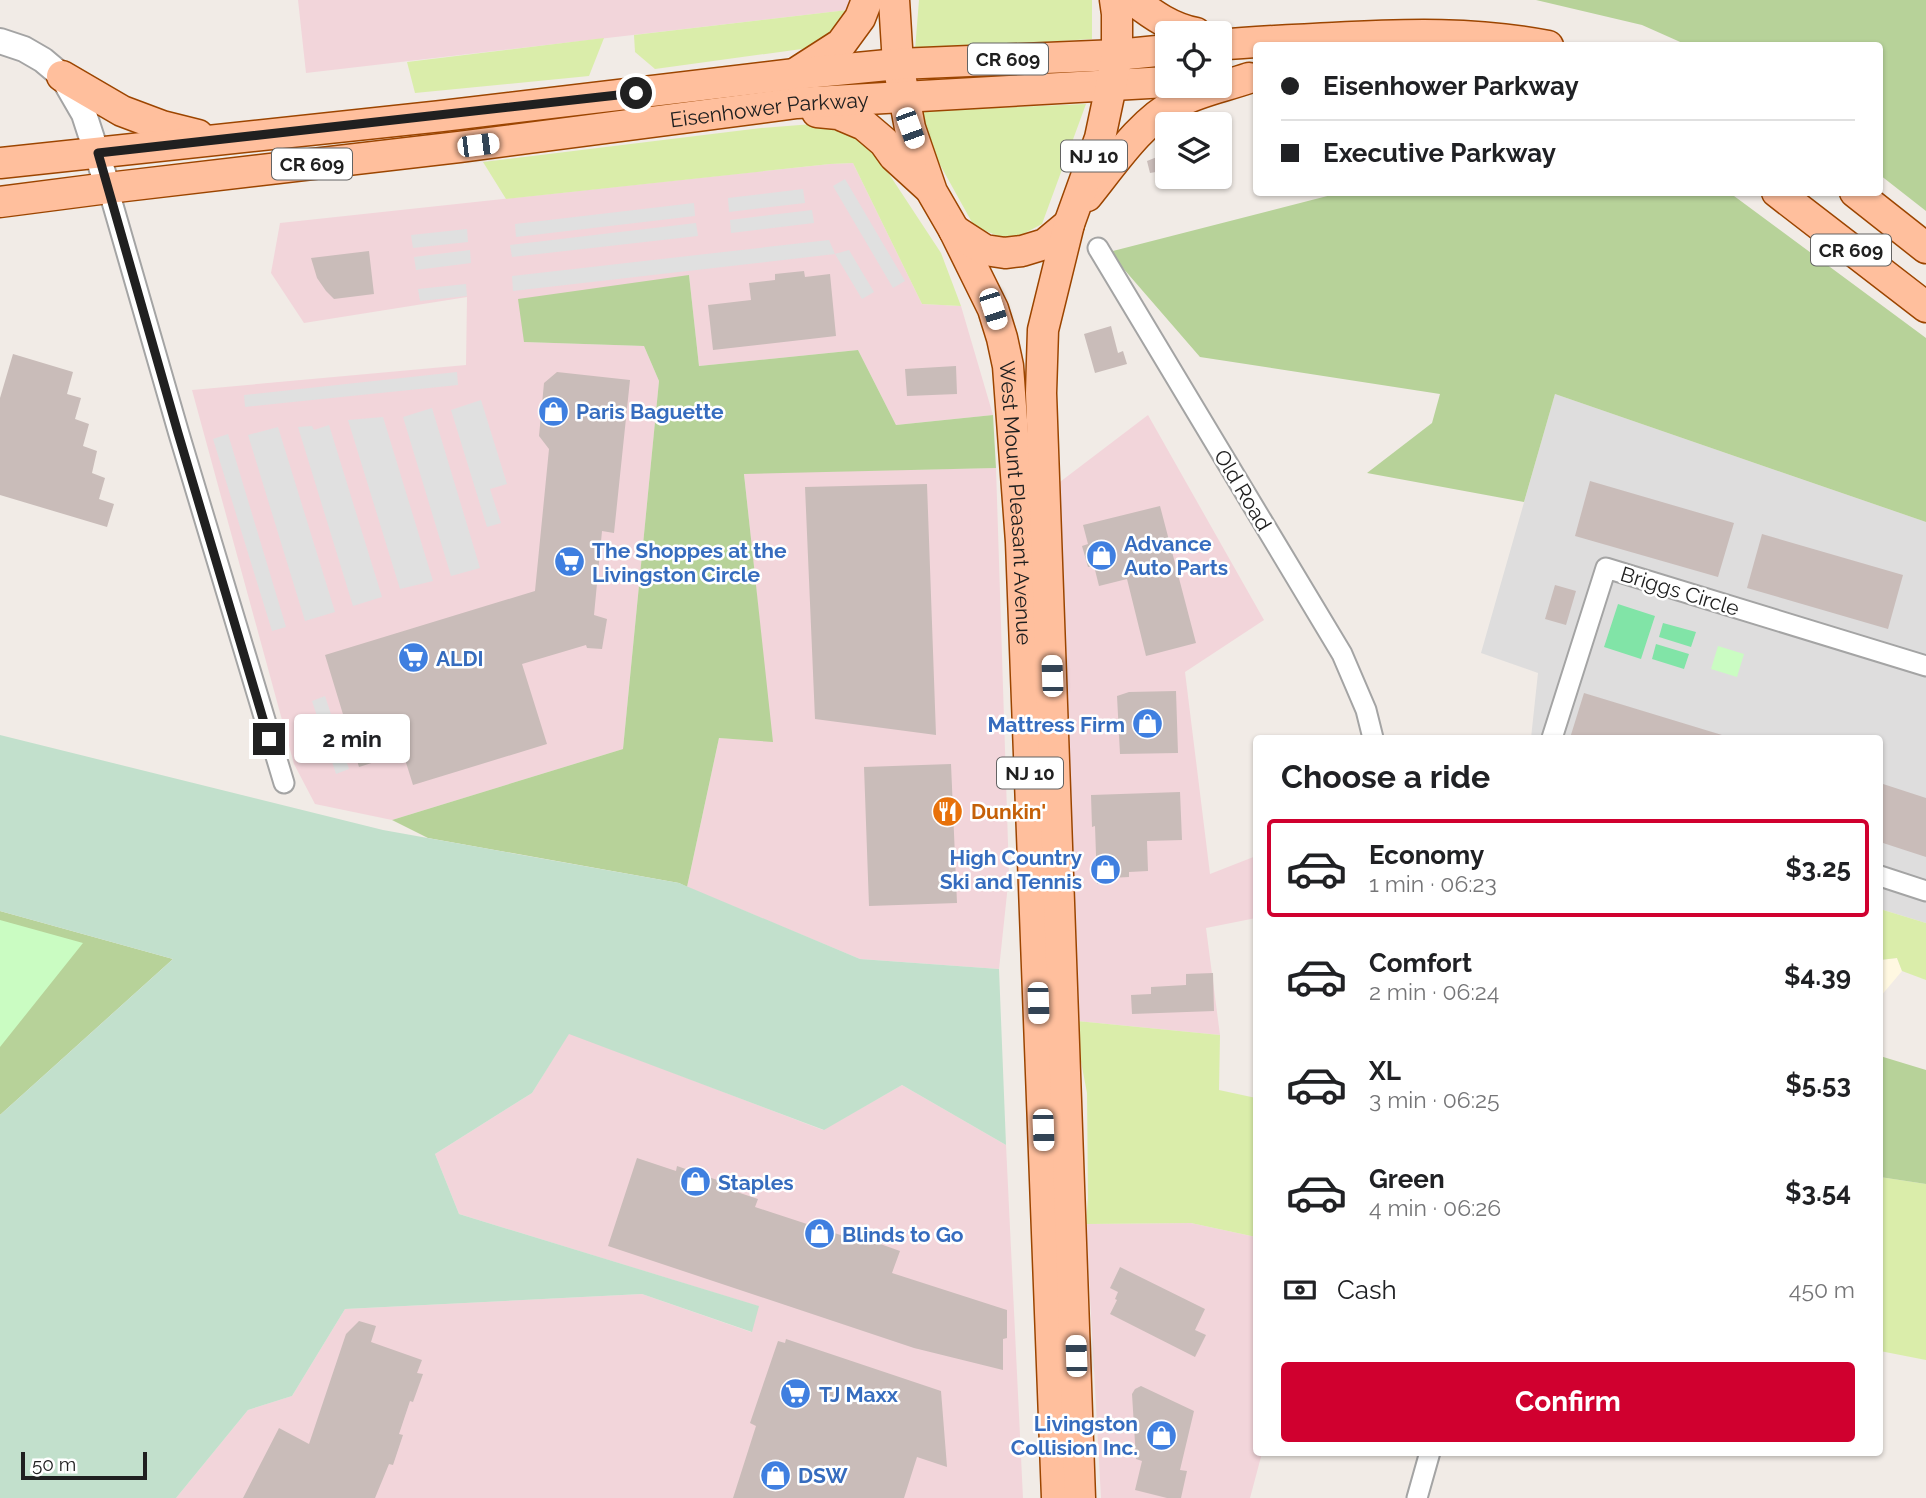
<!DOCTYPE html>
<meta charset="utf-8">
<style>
body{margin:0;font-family:Raleway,sans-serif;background:#f6f6f6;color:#202124;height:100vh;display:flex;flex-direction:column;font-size:26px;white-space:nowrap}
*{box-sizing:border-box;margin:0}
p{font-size:23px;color:#757577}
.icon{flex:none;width:38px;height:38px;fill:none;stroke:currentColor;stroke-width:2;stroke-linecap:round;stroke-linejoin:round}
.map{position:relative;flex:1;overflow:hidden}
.drawer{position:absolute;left:1253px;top:735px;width:630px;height:721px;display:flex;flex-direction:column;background:#fff;border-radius:7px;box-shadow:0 2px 5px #0004}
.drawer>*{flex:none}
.hud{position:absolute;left:1253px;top:42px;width:630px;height:154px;border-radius:7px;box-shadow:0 2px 5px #0004;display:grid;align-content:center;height:154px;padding:0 28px;background:#fff}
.tools{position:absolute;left:1155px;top:21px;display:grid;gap:14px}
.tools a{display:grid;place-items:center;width:77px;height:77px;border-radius:7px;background:#fff;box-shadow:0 2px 5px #0004;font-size:35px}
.scale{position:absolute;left:21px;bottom:18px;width:126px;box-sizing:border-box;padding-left:7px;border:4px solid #202020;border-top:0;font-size:19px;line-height:24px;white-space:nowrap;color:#202020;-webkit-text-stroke:5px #fff;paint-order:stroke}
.end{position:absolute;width:32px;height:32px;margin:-16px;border:9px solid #202020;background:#fff;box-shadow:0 0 0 4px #fff}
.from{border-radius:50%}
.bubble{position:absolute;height:49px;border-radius:7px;background:#fff;box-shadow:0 2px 5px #0004;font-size:23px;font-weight:700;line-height:49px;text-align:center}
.car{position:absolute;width:21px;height:42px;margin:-21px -10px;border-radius:9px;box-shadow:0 0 5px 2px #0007;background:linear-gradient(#fff 24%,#345 0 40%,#fff 0 76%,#345 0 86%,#fff 0)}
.hud b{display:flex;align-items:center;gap:24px;height:66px;font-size:26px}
.hud b+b{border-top:2px solid #e0e0e0}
.hud i{width:18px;height:18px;background:#202124}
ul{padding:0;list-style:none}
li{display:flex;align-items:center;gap:21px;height:98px;margin:0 14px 10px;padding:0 14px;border:4px solid transparent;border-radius:7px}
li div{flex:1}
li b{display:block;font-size:26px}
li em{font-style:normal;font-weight:700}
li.current{border-color:#d0002f}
li>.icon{width:63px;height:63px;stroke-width:1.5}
h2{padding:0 28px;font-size:32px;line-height:84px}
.pay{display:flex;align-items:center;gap:18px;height:77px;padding:0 28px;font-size:26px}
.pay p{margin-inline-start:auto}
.cta{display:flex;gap:14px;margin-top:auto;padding:14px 28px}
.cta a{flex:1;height:80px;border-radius:7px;background:#d0002f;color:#fff;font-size:28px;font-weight:700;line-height:80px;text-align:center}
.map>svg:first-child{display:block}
.residential{fill:#dedddd}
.commercial{fill:#f2d5da}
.education{fill:#fff8e1}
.grass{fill:#daedaa}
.forest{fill:#b7d299}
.wetland{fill:#c2e0cc}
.park{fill:#cafcc2}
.pitch{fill:#81e4a7}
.parking{fill:#e0e0e0}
.building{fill:#c9bcb9}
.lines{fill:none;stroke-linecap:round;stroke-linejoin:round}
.minor-casing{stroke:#a4a4a4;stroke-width:23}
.tertiary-casing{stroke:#a4a4a4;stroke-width:28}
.primary-casing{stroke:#9c4500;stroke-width:33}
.minor{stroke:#fff;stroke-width:19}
.tertiary{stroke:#fff;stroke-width:24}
.primary{stroke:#ffbf9d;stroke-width:30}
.route{stroke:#202020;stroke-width:9}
.labels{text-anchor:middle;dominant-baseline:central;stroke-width:5;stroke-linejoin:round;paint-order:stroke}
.shield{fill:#fff;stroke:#636363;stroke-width:2}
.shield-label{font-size:19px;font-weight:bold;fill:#202020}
.street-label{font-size:21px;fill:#202020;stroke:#fff}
.shop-label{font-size:21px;font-weight:bold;fill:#366cbe;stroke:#fff;text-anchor:start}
.food-label{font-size:21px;font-weight:bold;fill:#c56008;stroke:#fff;text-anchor:start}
</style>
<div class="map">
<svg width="1926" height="1498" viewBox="0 0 1926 1498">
<rect width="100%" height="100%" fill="#f1ebe6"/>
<path class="residential" d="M1555 394 1926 522V923L1880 909V738H1531L1538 673 1481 653Z"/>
<path class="commercial" d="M298 0H858L856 9 306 73Z
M853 163 922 304 961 306 993 415 896 425 858 350 699 366 689 275 524 342 644 346 659 381 623 749 392 820 315 804 294 764 192 390 466 365 467 297 304 323 271 273 280 223 830 164Z
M1148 415 1264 620 1185 672 1210 874 1256 856V918L1206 928 1220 1035 1077 1021 1052 488Z
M996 468 1009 875 999 969 860 959 687 887 719 738 772 741 744 473Z
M569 1033 823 1130 902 1085 1006 1145 1023 1498H176L248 1410 292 1396 345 1309 642 1294 751 1332 758 1306 459 1214 435 1154 532 1093Z
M1191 1223 1256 1237V1452L1262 1453 1250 1498H1101L1086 1224Z"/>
<path class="education" d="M1897 958 1902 971 1880 997V960Z"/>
<path class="grass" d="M919 0H1092V39L915 50Z
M856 9 816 47 655 69 635 52 634 35Z
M604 38 589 76 415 93 407 62Z
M1086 104 1042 224 1010 241 974 226 938 161 921 111Z
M838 122 868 142 941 253 961 306 922 304 853 163 830 164 506 199 483 162 761 128Z
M1880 909 1926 923V980L1902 971 1897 958 1880 960Z
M1077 1021 1220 1035 1219 1090 1256 1098V1237L1191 1223 1086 1224 1088 1198 1087 1093 1078 1046Z
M1880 1177 1926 1184V1360L1880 1351Z"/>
<path class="forest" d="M1536 0H1926V211L1880 175V46L1687 45 1642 25Z
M1339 193H1730L1926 338V522L1555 394 1524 502 1367 473 1432 423 1440 394 1200 357 1109 252Z
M689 275 699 366 858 350 896 425 993 415 996 468 744 474 773 742 719 738 687 887 679 883 428 838 392 820 623 749 659 381 644 346 524 342 518 299Z
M0 911 173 959 0 1115Z
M1880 1056 1926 1070V1184L1880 1177Z"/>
<path class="wetland" d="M0 735 383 830 679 883 860 959 999 969 1006 1145 902 1085 824 1130 569 1034 532 1093 435 1154 459 1214 759 1306 752 1332 642 1294 345 1309 292 1396 248 1410 176 1498H0V1115L173 959 0 911Z"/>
<path class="park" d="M1718 646 1744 654 1737 677 1711 669Z
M0 920 83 943 0 1047Z"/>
<path class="pitch" d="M1618 604 1655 616 1641 659 1604 647Z
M1663 623 1696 632 1691 647 1659 637Z
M1656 644 1689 654 1684 669 1652 659Z"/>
<path class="parking" d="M845 179 905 281 893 288 833 186Z
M803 189 805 203 729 212 728 198Z
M694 203 695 216 516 237 515 224Z
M812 210 814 223 731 233 730 220Z
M696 223 698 236 512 257 510 245Z
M467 229 468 242 413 248 411 235Z
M829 240 835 254 849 250 874 292 862 299 835 254 513 291 512 276Z
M470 250 471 263 416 270 414 257Z
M466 284 467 296 420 301 418 289Z
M457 372 458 385 245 407 244 395Z
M481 400 507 484 490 489 501 523 487 527 451 410Z
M432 408 480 568 451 576 403 417Z
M383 417 433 581 400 589 348 420Z
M329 425 382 597 353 606 298 427 312 426 314 430Z
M278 427 335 612 305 621 248 435Z
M228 434 286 627 272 631 213 439Z
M325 696 349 769 336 774 312 701Z"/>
<path class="building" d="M1167 153V170L1150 173 1147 161Z
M369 251 374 294 334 299 326 291 317 278 311 258Z
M804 271 805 277 830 274 836 336 713 350 708 305 751 300 749 283 775 280V274Z
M1111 326 1118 353 1123 351 1127 364 1095 373 1084 334Z
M13 354 73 372 67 394 81 398 75 419 89 424 83 446 97 451 92 473 105 478 99 499 114 504 107 527 0 495V398Z
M956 366 957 394 907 396 905 369Z
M557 372 630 380 614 533 602 531 594 615 607 619 602 649 587 648 586 645 522 664 547 744 413 785 403 753 359 767 325 655 535 591 549 449 539 436 544 383Z
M1590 481 1734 523 1718 577 1575 536Z
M927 484 936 735 815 719 805 487Z
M1160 506 1196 643 1146 656 1127 579 1099 586 1094 566 1088 567 1082 546 1088 544 1083 525Z
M1762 534 1903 575 1888 629 1747 588Z
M1555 585 1576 591 1566 625 1545 619Z
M1176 691 1178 753 1120 754 1117 696 1129 692Z
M1584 693 1722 735 1721 738H1570Z
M951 764 957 903 869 906 864 767Z
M1880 783 1926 798V857L1880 842Z
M1180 792 1182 840 1147 841 1148 871 1129 872V877L1111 878V884H1097L1095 826 1092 827 1091 795Z
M1213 973 1214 1011 1132 1014 1131 995 1151 994V987L1186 985V974Z
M637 1158 676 1171 677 1166 723 1182 722 1187 758 1199 755 1207 871 1245 872 1241 900 1251 892 1273 1007 1310V1338L1003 1339V1370L914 1348 608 1246Z
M1120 1267 1205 1309 1195 1330 1206 1335 1195 1357 1110 1314 1117 1300 1115 1299 1118 1292 1110 1288Z
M359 1321 376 1326 371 1342 422 1360 417 1373 423 1374 413 1402 410 1401 399 1434 403 1435 393 1465 389 1464 375 1498H243L279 1428 309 1444 346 1334Z
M786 1339 941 1391 947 1467 917 1457 904 1498H733L756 1426 750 1423 778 1341 785 1343Z
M1141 1386 1194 1411 1180 1470 1187 1471 1181 1498H1167L1135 1490 1142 1461 1136 1459 1132 1394 1135 1389Z"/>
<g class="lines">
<defs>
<path id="minor" d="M108 188 179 434 284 783
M1098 248 1342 654 1366 710 1373 738
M1552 738 1606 568 1926 666
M1880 876 1926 891
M1417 1498 1430 1452"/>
<path id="tertiary" d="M0 41 24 49 43 60 62 76 84 114 108 188"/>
<g id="primary">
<path id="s1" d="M894 0 898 64 910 128 932 192 954 230 993 309 1002 338 1008 366 1021 542 1057 1498"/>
<path d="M1133 0C1153 15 1171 28 1196 33"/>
<path d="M1220 45C1257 41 1295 40 1333 38 1406 34 1477 32 1548 46"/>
<path d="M799 71 841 44 860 18 867 0"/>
<path d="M62 76 122 111 162 126 198 135"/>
<path d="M817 112 838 114 864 125 884 142 894 156 928 187"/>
<path d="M0 163 442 116 795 74 898 64 1117 55 1167 50"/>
<path d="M1777 192 1926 307"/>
<path d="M1855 192 1926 248"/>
<path d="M1087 196C1113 164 1141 121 1177 103 1199 91 1226 86 1249 78"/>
<path id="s2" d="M0 202 108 188 459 147 797 103 1167 82"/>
<path d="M954 230 985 250 1005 253 1022 251 1045 244 1069 224"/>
<path d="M1080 1498 1041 393 1043 330 1069 224 1100 138 1111 86 1117 55V14L1115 0"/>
</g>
</defs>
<use href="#minor" class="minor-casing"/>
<use href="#tertiary" class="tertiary-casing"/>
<use href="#primary" class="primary-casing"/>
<use href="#minor" class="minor"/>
<use href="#tertiary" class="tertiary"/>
<use href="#primary" class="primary"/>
</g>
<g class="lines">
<path class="route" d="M269 739 178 433 98 153 636 93"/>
</g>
<defs>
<symbol id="shop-disc" viewBox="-11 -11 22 22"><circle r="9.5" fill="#3f7fe0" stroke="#fff"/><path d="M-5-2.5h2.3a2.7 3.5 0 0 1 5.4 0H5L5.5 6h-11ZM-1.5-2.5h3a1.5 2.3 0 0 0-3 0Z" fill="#fff"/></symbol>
<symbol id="supermarket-disc" viewBox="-11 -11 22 22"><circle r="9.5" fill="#3f7fe0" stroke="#fff"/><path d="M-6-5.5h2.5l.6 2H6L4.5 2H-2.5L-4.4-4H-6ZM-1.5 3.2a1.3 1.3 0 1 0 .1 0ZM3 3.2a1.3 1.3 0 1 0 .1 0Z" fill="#fff"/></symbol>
<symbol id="restaurant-disc" viewBox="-11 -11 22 22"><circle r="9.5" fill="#e8710a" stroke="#fff"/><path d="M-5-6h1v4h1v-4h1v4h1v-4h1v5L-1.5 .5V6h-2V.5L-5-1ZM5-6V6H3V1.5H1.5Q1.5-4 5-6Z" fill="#fff"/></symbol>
</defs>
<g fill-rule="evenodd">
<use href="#shop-disc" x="536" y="394" width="35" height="35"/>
<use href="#shop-disc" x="1084" y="538" width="35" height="35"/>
<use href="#supermarket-disc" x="552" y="544" width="35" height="35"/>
<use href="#supermarket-disc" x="396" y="640" width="35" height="35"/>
<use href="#shop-disc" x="1130" y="706" width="35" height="35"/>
<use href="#restaurant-disc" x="930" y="794" width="35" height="35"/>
<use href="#shop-disc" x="1088" y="852" width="35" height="35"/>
<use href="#shop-disc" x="678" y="1164" width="35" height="35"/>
<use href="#shop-disc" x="802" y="1216" width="35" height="35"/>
<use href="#supermarket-disc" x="778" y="1376" width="35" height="35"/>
<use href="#shop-disc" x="1144" y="1418" width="35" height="35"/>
<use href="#shop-disc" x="758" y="1458" width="35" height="35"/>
</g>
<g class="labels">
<g class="shield">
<rect x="968" y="43.5" width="80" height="31" rx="5"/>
<rect x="1061" y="140.5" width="66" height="31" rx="5"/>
<rect x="272" y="148.5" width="80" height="31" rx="5"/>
<rect x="1811" y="234.5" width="80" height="31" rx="5"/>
<rect x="997" y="757.5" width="66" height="31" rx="5"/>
</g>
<g class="shield-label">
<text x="1008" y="59">CR 609</text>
<text x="1094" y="156">NJ 10</text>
<text x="312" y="164">CR 609</text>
<text x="1851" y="250">CR 609</text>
<text x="1030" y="773">NJ 10</text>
</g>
<g class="street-label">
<text stroke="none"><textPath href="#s2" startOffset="775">Eisenhower Parkway</textPath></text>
<text transform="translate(1243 490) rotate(59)">Old Road</text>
<text stroke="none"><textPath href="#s1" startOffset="525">West Mount Pleasant Avenue</textPath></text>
<text transform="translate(1680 591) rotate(17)">Briggs Circle</text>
</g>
<g class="shop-label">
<text x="576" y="411">Paris Baguette</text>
<text x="1124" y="543">Advance<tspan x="1124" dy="24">Auto Parts</tspan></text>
<text x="592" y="550">The Shoppes at the<tspan x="592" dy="24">Livingston Circle</tspan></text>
<text x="436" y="658">ALDI</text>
<text x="1125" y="724" text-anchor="end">Mattress Firm</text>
<text x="1082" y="857" text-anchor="end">High Country<tspan x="1082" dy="24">Ski and Tennis</tspan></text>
<text x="718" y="1182">Staples</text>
<text x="842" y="1234">Blinds to Go</text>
<text x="819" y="1394">TJ Maxx</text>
<text x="1138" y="1423" text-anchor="end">Livingston<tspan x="1138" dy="24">Collision Inc.</tspan></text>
<text x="798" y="1475">DSW</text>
</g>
<g class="food-label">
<text x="971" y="811">Dunkin'</text>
</g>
</g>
</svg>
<div class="tools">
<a><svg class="icon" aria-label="locate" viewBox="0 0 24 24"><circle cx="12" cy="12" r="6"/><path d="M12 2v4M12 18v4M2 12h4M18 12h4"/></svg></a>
<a><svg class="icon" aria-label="layers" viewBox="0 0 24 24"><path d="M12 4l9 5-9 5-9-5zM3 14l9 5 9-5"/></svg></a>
</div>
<div class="scale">50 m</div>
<i class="end from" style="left:636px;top:93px"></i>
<i class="end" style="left:269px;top:739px"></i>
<div class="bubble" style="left:294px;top:714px;width:116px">2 min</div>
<i class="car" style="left:910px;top:128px;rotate:160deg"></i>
<i class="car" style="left:478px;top:145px;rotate:83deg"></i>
<i class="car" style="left:993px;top:309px;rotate:162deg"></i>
<i class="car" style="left:1052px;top:676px;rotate:358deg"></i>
<i class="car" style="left:1038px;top:1003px;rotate:178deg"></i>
<i class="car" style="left:1043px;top:1130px;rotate:178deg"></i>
<i class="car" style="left:1076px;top:1356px;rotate:358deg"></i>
<div class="hud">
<b><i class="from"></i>Eisenhower Parkway</b>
<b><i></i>Executive Parkway</b>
</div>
<section class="drawer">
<h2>Choose a ride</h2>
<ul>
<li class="current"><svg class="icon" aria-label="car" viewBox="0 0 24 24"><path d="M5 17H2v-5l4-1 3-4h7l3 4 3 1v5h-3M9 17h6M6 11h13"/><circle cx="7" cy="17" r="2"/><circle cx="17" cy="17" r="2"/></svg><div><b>Economy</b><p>1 min · 06:23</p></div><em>$3.25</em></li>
<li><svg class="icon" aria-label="car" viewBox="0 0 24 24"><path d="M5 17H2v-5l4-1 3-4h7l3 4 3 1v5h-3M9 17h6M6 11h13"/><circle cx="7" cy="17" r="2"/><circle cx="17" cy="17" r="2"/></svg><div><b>Comfort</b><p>2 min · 06:24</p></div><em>$4.39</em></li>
<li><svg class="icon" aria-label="car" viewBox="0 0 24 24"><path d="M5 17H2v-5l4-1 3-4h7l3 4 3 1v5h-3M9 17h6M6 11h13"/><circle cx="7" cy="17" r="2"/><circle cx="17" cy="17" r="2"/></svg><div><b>XL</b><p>3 min · 06:25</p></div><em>$5.53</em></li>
<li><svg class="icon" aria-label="car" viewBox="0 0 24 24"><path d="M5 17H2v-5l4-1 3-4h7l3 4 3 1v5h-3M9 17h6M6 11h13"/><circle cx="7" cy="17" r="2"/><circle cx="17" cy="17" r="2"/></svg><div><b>Green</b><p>4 min · 06:26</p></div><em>$3.54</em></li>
</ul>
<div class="pay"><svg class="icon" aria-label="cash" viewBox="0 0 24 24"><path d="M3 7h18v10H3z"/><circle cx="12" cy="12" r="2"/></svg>Cash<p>450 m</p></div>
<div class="cta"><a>Confirm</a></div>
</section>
</div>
